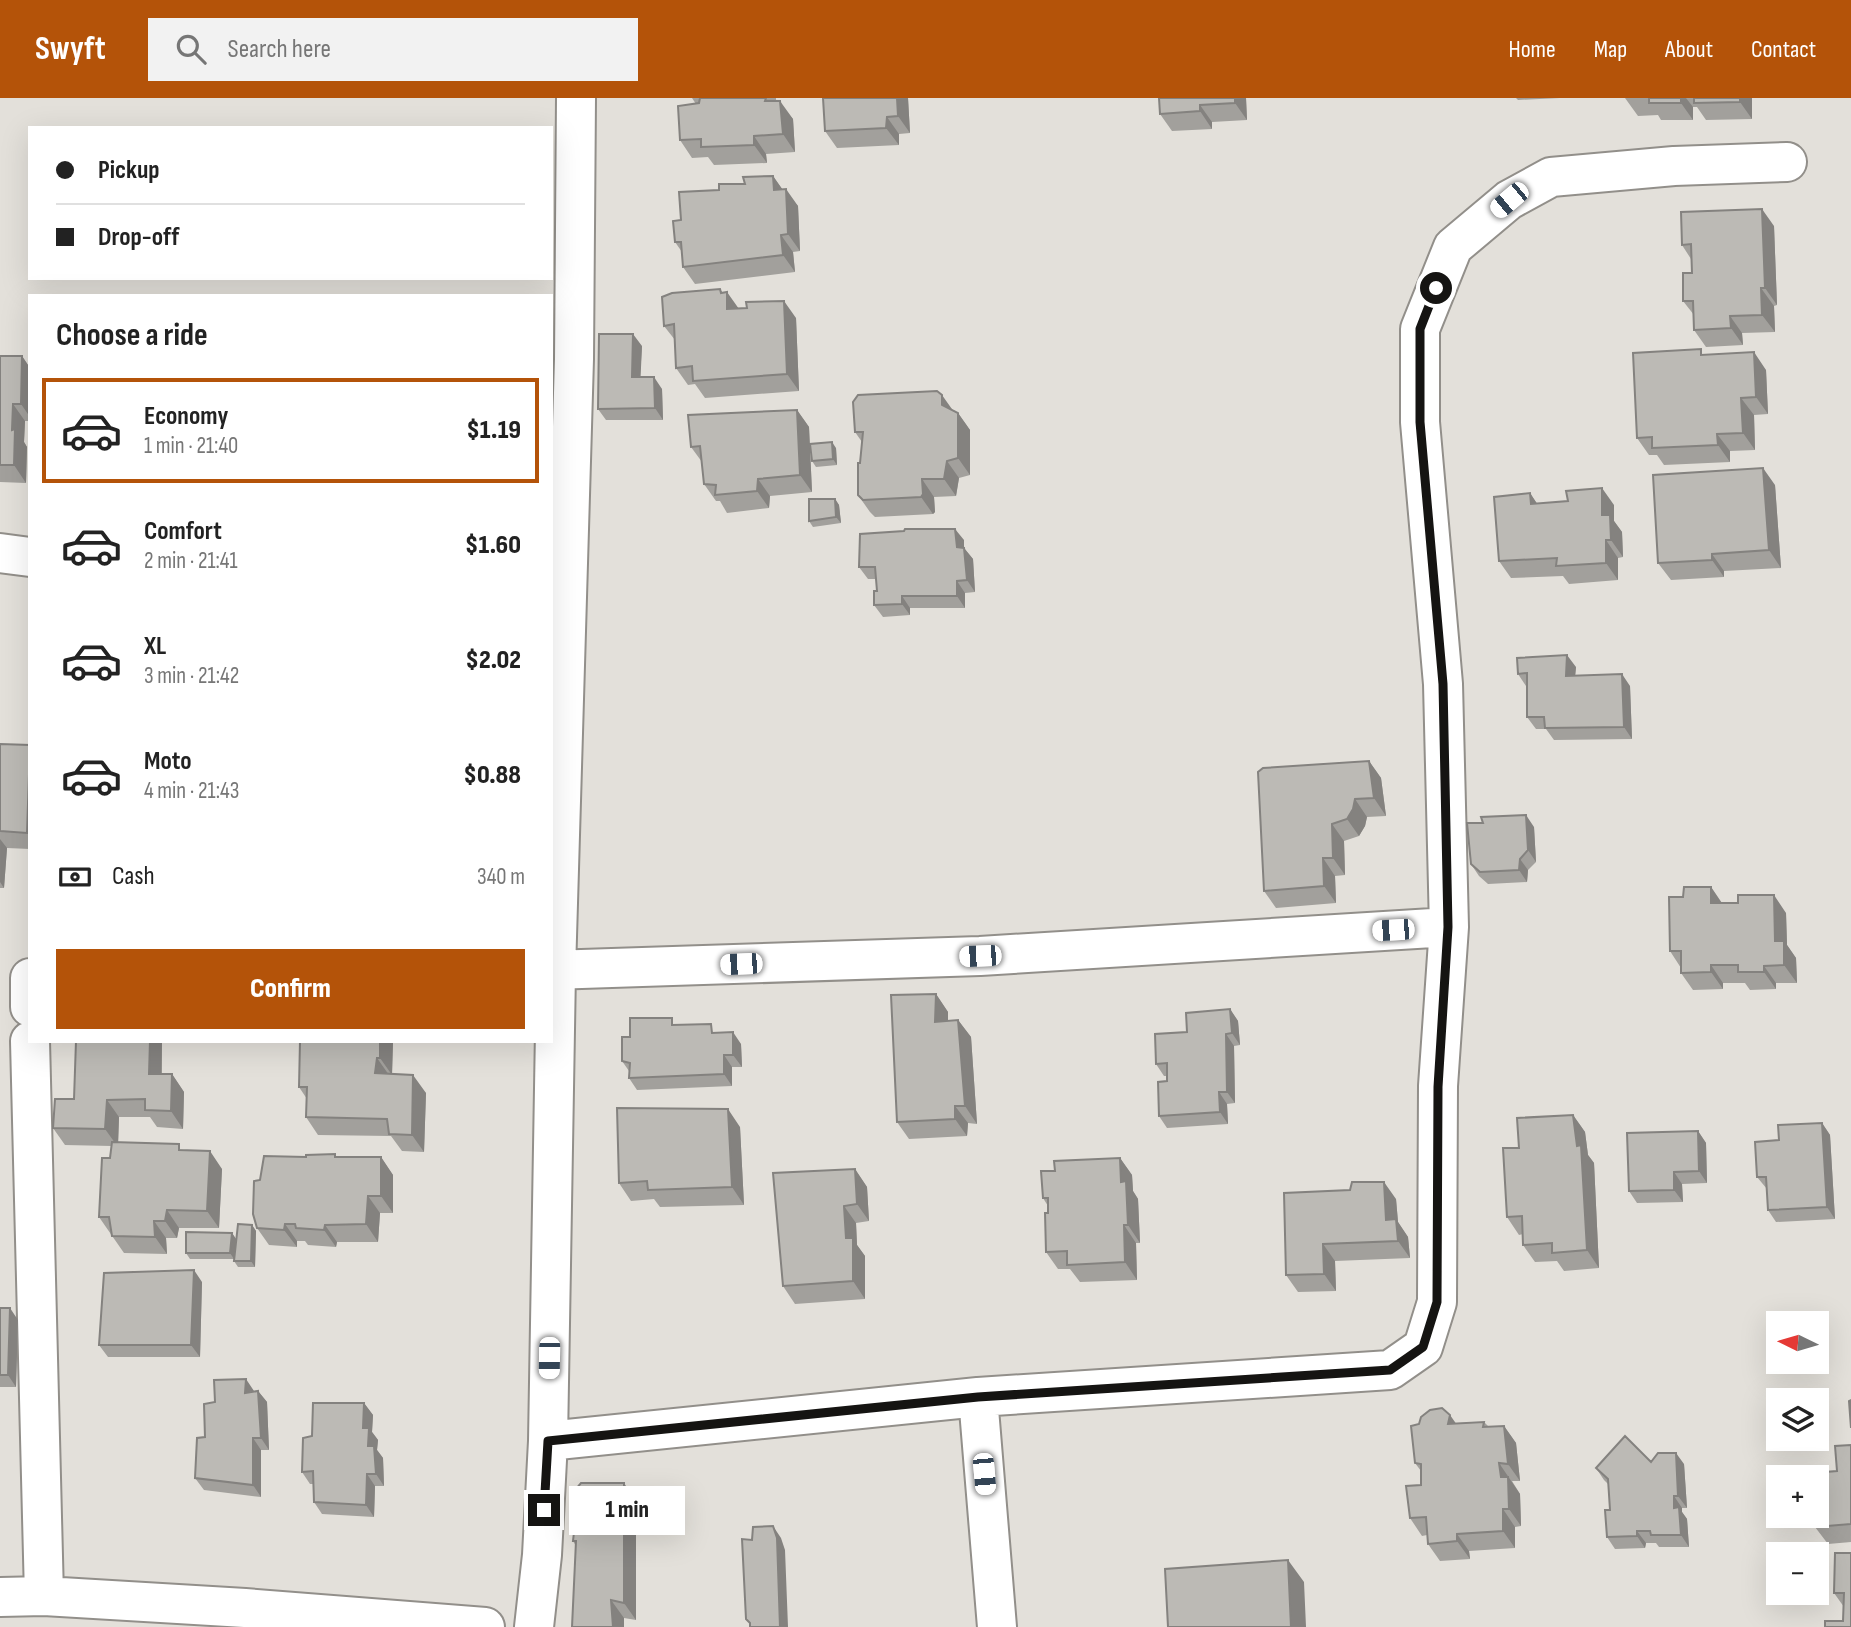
<!DOCTYPE html>
<meta charset="utf-8">
<style>
body{margin:0;font-family:"Sofia Sans Condensed",sans-serif;background:#f2f2f2;color:#222;height:100vh;display:flex;flex-direction:column;font-size:26px;white-space:nowrap}
*{box-sizing:border-box;margin:0}
p{font-size:23px;color:#767676}
.icon{flex:none;width:38px;height:38px;fill:none;stroke:currentColor;stroke-width:2;stroke-linecap:round;stroke-linejoin:round}
.map{position:relative;flex:1;overflow:hidden}
.panel{position:absolute;left:28px;top:196px;width:525px;height:749px;display:flex;flex-direction:column;background:#fff;border-radius:0px;box-shadow:0 7px 28px #0002}
.panel>*{flex:none}
.banner{position:absolute;left:28px;top:28px;width:525px;height:154px;border-radius:0px;box-shadow:0 7px 28px #0002;display:grid;align-content:center;height:154px;padding:0 28px;background:#fff}
.needle{width:46px;rotate:275deg}
.tools{position:absolute;left:1766px;top:1213px;display:grid;gap:14px}
.tools a{display:grid;place-items:center;width:63px;height:63px;border-radius:0px;background:#fff;box-shadow:0 7px 28px #0002;font-size:35px}
.end{position:absolute;width:32px;height:32px;margin:-16px;border:9px solid #151412;background:#fff;box-shadow:0 0 0 4px #fff}
.from{border-radius:50%}
.bubble{position:absolute;height:49px;border-radius:0px;background:#fff;box-shadow:0 7px 28px #0002;font-size:23px;font-weight:800;line-height:49px;text-align:center}
.car{position:absolute;width:21px;height:42px;margin:-21px -10px;border-radius:9px;box-shadow:0 0 5px 2px #0007;background:linear-gradient(#fff 24%,#345 0 40%,#fff 0 76%,#345 0 86%,#fff 0)}
.banner b{display:flex;align-items:center;gap:24px;height:66px;font-size:26px}
.banner b+b{border-top:2px solid #e0e0e0}
.banner i{width:18px;height:18px;background:#222}
ul{padding:0;list-style:none}
li{display:flex;align-items:center;gap:21px;height:105px;margin:0 14px 10px;padding:0 14px;border:4px solid transparent;border-radius:0px}
li div{flex:1}
li b{display:block;font-size:26px}
li em{font-style:normal;font-weight:800}
li.current{border-color:#b45309}
li>.icon{width:63px;height:63px;stroke-width:1.5}
h2{padding:0 28px;font-size:32px;line-height:84px}
.pay{display:flex;align-items:center;gap:18px;height:77px;padding:0 28px;font-size:26px}
.pay p{margin-inline-start:auto}
.cta{display:flex;gap:14px;margin-top:auto;padding:14px 28px}
.cta a{flex:1;height:80px;border-radius:0px;background:#b45309;color:#fff;font-size:28px;font-weight:800;line-height:80px;text-align:center}
header{display:flex;align-items:center;gap:42px;box-sizing:border-box;height:98px;padding:0 35px;background:#b45309;color:#fff}
header strong{font-size:33px}
nav{display:flex;gap:38px;margin-inline-start:auto;font-size:24px}
.search{width:490px;height:63px;background:#f2f2f2;display:flex;align-items:center;gap:18px;box-sizing:border-box;padding:0 24px;border-radius:0px;color:#767676;font-size:26px}
.map>svg:first-child{display:block}
.lines{fill:none;stroke-linecap:round;stroke-linejoin:round}
.minor-casing{stroke:#928f8a;stroke-width:42}
.minor{stroke:#fff;stroke-width:38}
.wall{fill:#a2a09c}
.shaded-wall{fill:#84827f}
.building{fill:#bcbab5;stroke:#84827f;stroke-width:2}
.route{stroke:#151412;stroke-width:9}
</style>
<header>
<strong>Swyft</strong>
<div class="search"><svg class="icon" aria-label="search" viewBox="0 0 24 24"><circle cx="10" cy="10" r="6"/><path d="M15 15l6 6"/></svg>Search here</div>
<nav><a>Home</a><a>Map</a><a>About</a><a>Contact</a></nav>
</header>
<div class="map">
<svg width="1851" height="1529" viewBox="0 0 1851 1529">
<rect width="100%" height="100%" fill="#e3e0da"/>
<g class="lines">
<defs>
<path id="minor" d="M0 455 30 459
M551 872 980 858 1449 829 1443 586 1420 324V231L1453 149 1509 102 1551 79 1674 68 1787 64
M30 880V909
M30 943C33 1128 41 1313 44 1498
M978 1299 997 1529
M548 1343 978 1299 1390 1272 1423 1249 1437 1204 1438 988 1449 829
M0 1499 44 1498 245 1510 485 1529
M534 1529 542 1457 548 1343 556 873 574 261 576 0"/>
</defs>
<use href="#minor" class="minor-casing"/>
<use href="#minor" class="minor"/>
</g>
<path class="wall" d="M692 0H776V3L793 21 795 54 766 56 767 65 714 67 708 59 692 60 680 42 696 6Z
M908 0 910 35 899 36V47L837 50 825 33Z
M1159 0H1246L1247 22 1212 24V31L1172 33 1160 16Z
M1516 0H1560L1518 2Z
M1625 0H1752V21L1706 22 1697 9H1693V22H1661L1658 17 1638 18Z
M773 78 782 91 798 108 800 153 793 154 795 174 695 186 683 169 682 154 675 144 681 122 719 92Z
M1774 128 1777 207 1774 208 1775 234 1742 235 1743 247 1706 249 1694 232V217L1683 203 1692 175 1691 161 1682 147Z
M722 194 738 210 796 220 799 293 705 300 695 286 688 287 676 270 675 242 664 228Z
M642 248 640 279 662 291 663 322H606L598 311Z
M1705 257 1766 272 1768 316 1754 317 1755 352 1730 353V364L1664 367 1657 357H1649L1637 340Z
M0 258H22L30 270V323H25L24 344 27 349 26 385 0 384Z
M797 312 809 329 812 394 770 398 769 410 727 415 720 403H716L704 386 702 364 691 349Z
M953 312 958 315 970 332V377L959 380 956 398 934 399 935 414 933 416 875 419 870 414 858 397 862 344 855 334Z
M836 350 837 367 816 369 812 363Z
M1775 387 1781 470 1724 473V479L1671 482 1658 465Z
M1530 395 1537 406 1614 407V423L1622 434 1623 459 1618 460V482L1569 486 1563 478 1511 480 1499 463Z
M835 401 839 407 841 425 813 429 809 423Z
M964 442V450L973 461 975 494 965 495V510H910V517L883 519 874 507 877 493 876 481H868L859 469Z
M1517 560 1576 569 1575 578 1630 588 1632 641 1554 642 1546 631H1536L1527 619V588H1526L1518 576Z
M0 646 30 647V751L7 750 4 790H0Z
M1369 663 1381 680 1386 718 1367 719 1365 728 1359 738 1344 743 1345 777 1335 778 1336 805 1276 810 1264 793Z
M1534 729 1536 764 1528 772 1527 784 1488 786 1479 778 1471 766Z
M1711 789 1722 805 1786 815 1787 847 1796 860 1797 885H1776V891L1750 892 1745 885H1723V891L1693 892 1681 875V870L1670 853 1683 799Z
M936 896 948 914V923L958 922 971 939 977 1026 968 1025 967 1038 909 1041 897 1024Z
M1230 911 1238 923 1240 947 1234 948 1235 1005 1227 1006 1228 1026 1167 1030 1159 1018 1167 983V978H1164L1156 966 1187 934Z
M677 927 717 935 741 946 742 969H732V988L637 992 629 980V973L622 963 630 939Z
M76 943H162V976H172L184 994 183 1031 157 1029 150 1019H119L118 1044 184 1052 222 1071 219 1130H179L177 1140H166L167 1156 124 1155 99 1119 112 1048 65 1047 53 1030 74 1001Z
M393 943 392 976 426 995 424 1054 402 1053 391 1038 318 1037 306 1019 307 1001 299 989Z
M1573 1017 1585 1034 1588 1057 1594 1065 1599 1170 1564 1173 1557 1163 1535 1164 1523 1147V1136L1519 1137 1507 1119 1519 1050Z
M1822 1025 1830 1037 1835 1121 1776 1124 1768 1112 1767 1091 1757 1079 1779 1042Z
M740 1029 744 1107 660 1109 654 1101 631 1103 619 1085Z
M1698 1033 1706 1045 1707 1085 1682 1086 1683 1104 1637 1105 1629 1093Z
M337 1059H381L393 1077V1115H380L378 1144H337L336 1149 308 1147 305 1143H297V1149L269 1147 257 1130Z
M1120 1060 1132 1077 1133 1093 1138 1101 1140 1145H1136L1137 1182 1080 1184 1070 1171H1058L1046 1154 1048 1108 1043 1100 1055 1073Z
M855 1071 867 1089 869 1123 856 1125 857 1147 865 1158V1201L795 1206 783 1188Z
M1284 1095 1396 1101 1398 1124 1408 1139 1410 1160 1335 1163 1336 1193 1298 1194 1286 1177Z
M252 1127 256 1133 255 1169H238L234 1163V1161H190L186 1155 232 1135 236 1141Z
M202 1184 200 1259H108L99 1247Z
M0 1210 18 1222 16 1289H0Z
M254 1293H258L267 1304 269 1352H261V1399L204 1392 195 1380 215 1304Z
M364 1305 373 1317 372 1334 378 1342 377 1352 383 1360 384 1388H375L374 1419 322 1416 314 1404V1386H310L302 1374 312 1338Z
M1484 1324 1488 1328H1504L1516 1345 1520 1383H1512L1520 1396 1521 1428 1515 1429V1450L1469 1453 1470 1461 1440 1463 1428 1446 1427 1437 1422 1438 1410 1420 1421 1387V1373L1415 1365 1456 1325Z
M1851 1347V1444L1828 1446 1815 1429 1837 1373Z
M1651 1364 1684 1366 1687 1410H1682V1414L1687 1421 1689 1449H1659L1656 1445H1646L1645 1450 1615 1451 1607 1439 1610 1412 1608 1386 1604 1382 1596 1370Z
M636 1403V1522L624 1520V1529L573 1443Z
M1851 1455 1843 1523 1844 1509 1834 1495Z"/>
<path class="shaded-wall" d="M897 0H908L910 35 898 18Z
M1235 0H1246L1247 22 1235 5Z
M1681 0H1686L1693 9V22L1681 5Z
M1740 0H1752V21L1740 4Z
M780 3 793 21 795 54 783 36Z
M1200 7 1212 24V31L1200 13Z
M887 19 899 36V47L886 30Z
M754 38 766 56 767 65 754 47Z
M773 78 785 95 774 92Z
M786 91 798 108 800 153 788 136Z
M1762 111 1774 128 1777 207 1765 190Z
M781 137 793 154 795 174 783 157Z
M1761 190 1774 208 1775 234 1762 217Z
M720 191 727 202V194L739 211H727Z
M784 203 796 220 799 293 787 276Z
M1730 218 1742 235 1743 247 1731 230Z
M633 236 642 248 640 291 632 279Z
M1754 254 1766 272 1768 316 1756 299Z
M22 258 30 270V319L21 306Z
M654 279 662 291 663 322 655 310Z
M942 297 954 314 942 307Z
M1741 300 1754 317 1755 352 1743 335Z
M13 306 25 323 24 344 27 349 26 385 14 367 12 332Z
M797 312 809 329 812 394 800 377Z
M958 315 970 332V377L958 360Z
M1717 336 1730 353V364L1718 347Z
M832 344 836 350 837 367 833 361Z
M947 363 959 380 956 398 944 381Z
M1763 370 1775 387 1781 470 1769 452Z
M758 381 770 398 769 410 757 393Z
M922 381 934 399 935 414 933 416 921 399Z
M1602 390 1614 407V423L1622 434 1623 459 1611 442 1602 417Z
M1530 395 1542 413 1531 406Z
M835 401 839 407 841 425 836 419Z
M955 431 964 442V450L973 461 975 494 967 482 957 449Z
M1606 442 1618 460V482L1606 465Z
M1712 456 1724 473V479L1712 462Z
M957 483 965 495V510L957 498Z
M902 498 910 510V517L902 506Z
M1567 557 1576 569 1574 590 1566 578Z
M1622 576 1630 588 1632 641 1624 629Z
M1369 663 1381 680 1386 718 1374 700Z
M30 670V738L27 735Z
M1355 701 1367 719 1365 728 1359 738 1347 721Z
M1526 717 1534 729 1536 764 1528 752Z
M1332 726 1344 743 1345 777 1333 760Z
M0 741 7 750 4 790 0 784Z
M1323 760 1335 778 1336 805 1324 788Z
M1520 761 1528 772 1527 784 1519 772Z
M1711 789 1723 807 1711 805Z
M1774 797 1786 815 1787 847 1796 860 1797 885 1784 867 1775 843Z
M1711 867 1723 885V891L1711 874Z
M1764 868 1776 885V891L1764 874Z
M936 896 948 914V941L935 924Z
M1230 911 1238 923 1240 947 1232 935Z
M958 922 971 939 977 1026 965 1008Z
M733 934 741 946 742 969 733 957Z
M1226 936 1234 948 1235 1005 1227 994Z
M150 943H162L161 994 149 976Z
M380 943H393L392 977 380 960Z
M724 957 732 969V988L724 976Z
M377 960 389 977 375 975Z
M172 976 184 994 183 1031 171 1013Z
M413 977 426 995 424 1054 412 1037Z
M1219 994 1227 1006 1228 1026 1220 1014Z
M107 1002 119 1019 118 1049 105 1031Z
M955 1008 968 1025 967 1038 955 1021Z
M728 1011 740 1029 744 1107 732 1089Z
M1573 1017 1585 1034 1588 1057 1594 1065 1599 1170 1587 1152Z
M1822 1025 1830 1037 1835 1121 1827 1109Z
M1698 1033 1706 1045 1707 1085 1699 1073Z
M210 1053 222 1071 219 1130 207 1113Z
M381 1059 393 1077V1115L381 1098Z
M1120 1060 1132 1077 1133 1093 1138 1101 1140 1145 1128 1127 1121 1084Z
M855 1071 867 1089 869 1123 857 1106Z
M1674 1074 1682 1086 1683 1104 1674 1092Z
M1384 1084 1396 1101 1398 1124 1408 1139 1410 1160 1398 1143 1386 1122Z
M368 1098 380 1115 378 1144 366 1126Z
M844 1108 856 1125 857 1147 865 1158V1201L853 1183 846 1140Z
M167 1112 179 1130 177 1140 165 1123Z
M154 1123 166 1140 167 1156 155 1139Z
M285 1126 297 1143V1149L284 1132Z
M252 1127 256 1133 255 1169 251 1163Z
M325 1127 337 1144 336 1149 324 1132Z
M1124 1127 1136 1145 1137 1182 1125 1164Z
M232 1135 236 1141 234 1161 230 1155Z
M1323 1146 1335 1163 1336 1193 1324 1176Z
M194 1172 202 1184 200 1259 191 1247Z
M10 1210 18 1222 16 1289 8 1277Z
M246 1281 254 1293 245 1295Z
M258 1293 267 1304 269 1352 261 1340Z
M364 1305 373 1317 372 1334 378 1342 377 1352 383 1360 384 1388 376 1376 363 1330Z
M1450 1317 1462 1334 1448 1326Z
M1504 1328 1516 1345 1520 1383 1508 1366Z
M253 1340 261 1352V1399L253 1387Z
M1676 1355 1684 1366 1687 1410 1678 1398Z
M1499 1365 1520 1396 1521 1428 1509 1411 1501 1379Z
M367 1376 375 1388 374 1419 366 1407Z
M624 1385 636 1403V1522L624 1505Z
M1674 1398 1682 1410V1414L1687 1421 1689 1449 1681 1437 1674 1410Z
M1503 1411 1515 1429V1450L1503 1433Z
M773 1428 781 1440 785 1452 788 1529H780Z
M1637 1433 1646 1445 1645 1450 1637 1438Z
M1457 1436 1469 1453 1470 1461 1457 1443Z
M1288 1462 1304 1484 1306 1529H1291Z
M611 1502 624 1520V1529H613Z"/>
<path class="building" d="M700 0H766L765 3H780L783 36 754 38V47L701 49V41L680 42 678 8 699 5Z
M823 0H897L898 18 887 19 886 30 825 33Z
M1159 0H1235V5L1200 7V13L1160 16Z
M1649 0H1681V5H1649Z
M1694 0H1740V4L1694 5Z
M773 78 774 92 786 91 788 136 781 137 783 157 683 169 681 144H675L673 123 681 122 679 94 719 92V86H745L743 79Z
M1762 111 1765 190H1761L1762 217 1730 218 1731 230 1694 232 1693 203H1683V175H1692L1691 146 1682 147 1681 114Z
M720 191 721 195 727 194V211L747 210 746 204 784 203 787 276 693 283 692 268 676 270 674 226 664 228 662 199 672 195Z
M599 236H633L632 279H654L655 310 598 311Z
M1701 251V257L1754 254 1756 299 1741 300 1743 335 1717 336 1718 347 1652 350V339L1637 340 1633 255Z
M0 258H22L21 306H13L12 332 15 331 14 367H0Z
M937 293 942 297V307L958 315V360L947 363 944 381H922L923 396 921 399 863 402 858 397V365H860L863 334H855L853 304 858 297Z
M797 312 800 377 758 381 757 393 715 397 716 387 704 386 700 348 691 349 688 317Z
M832 344 833 361 812 363 810 346Z
M1763 370 1769 452 1712 456V462L1658 465 1653 377Z
M1602 390V417H1610L1611 442H1606V465L1556 468 1557 460 1499 463 1494 399 1530 395 1531 406 1568 403 1566 393Z
M809 401H835L836 419 809 423Z
M905 431H955L957 449 964 450 967 482 957 483V498H902V506L874 507V493H877L875 469H859L860 436 904 433Z
M1567 557 1566 578 1622 576 1624 629 1545 630 1544 619H1527V575L1518 576 1517 560Z
M0 646 30 647 27 735 0 733Z
M1369 663 1374 700 1355 701 1353 711 1347 721 1332 726 1333 760H1323L1324 788 1264 793 1258 674 1263 670Z
M1526 717 1528 752 1520 761 1519 772 1480 774 1471 766 1467 725H1483L1481 719Z
M1684 789H1711V805H1738V797H1774L1775 843H1784V867L1764 868V874H1738V867H1711V874L1681 875V853H1670L1669 799H1683Z
M936 896 935 924 958 922 965 1008H955V1021L897 1024 891 897Z
M1230 911 1232 935 1226 936 1227 994H1219L1220 1014 1159 1018 1158 984 1167 983V965L1156 966 1155 936 1187 934 1186 915Z
M630 920H672V927L711 926 712 935 733 934V957H724V976L629 980 630 965 622 963V939H630Z
M76 943H150L149 976H172L171 1013 145 1012V1001L107 1002 105 1031 53 1030 55 1001H74Z
M300 943H380V960H377L375 975 413 977 412 1037 389 1036 387 1021 306 1019 307 989H299Z
M617 1010 728 1011 732 1089 648 1092 647 1083 619 1085Z
M1573 1017 1577 1048 1581 1047 1587 1152 1552 1155V1145L1523 1147 1522 1118 1507 1119 1503 1050H1519L1517 1020Z
M1822 1025 1827 1109 1768 1112 1766 1079H1757L1755 1044 1779 1042 1778 1027Z
M1698 1033 1699 1073 1674 1074V1092L1629 1093 1627 1035Z
M112 1044 179 1046V1052L210 1053 207 1113 167 1112 165 1123H154L155 1139 112 1138 109 1119H99L102 1060H110Z
M335 1056V1059H381V1098H368L366 1126 325 1127 324 1132 296 1130 295 1126H285L284 1132 257 1130 253 1116 254 1083 260 1082 264 1058 306 1059V1057Z
M1120 1060 1121 1084 1126 1083 1128 1127H1124L1125 1164 1067 1167V1153L1046 1154 1045 1115H1048V1100H1043L1041 1073H1055L1054 1063Z
M855 1071 857 1106 844 1108 846 1140H853V1183L783 1188 773 1075Z
M1352 1084H1384L1386 1122 1396 1121 1398 1143 1323 1146 1324 1176 1286 1177 1284 1095 1350 1092Z
M238 1126 252 1127 251 1163H234Z
M186 1134 232 1135 230 1155H186Z
M194 1172 191 1247H99L104 1175Z
M0 1210H10L8 1277H0Z
M246 1281 245 1295 258 1293 261 1340H253V1387L195 1380 197 1340 205 1339 204 1306 215 1304 214 1282Z
M1851 1302V1330L1849 1303Z
M313 1305H364L363 1330H369L368 1348H374L376 1376H367L366 1407 314 1404 313 1373 302 1374 303 1340 312 1338Z
M1442 1310 1450 1317 1448 1326 1484 1324 1483 1329 1504 1328 1508 1366 1499 1365 1501 1379H1508L1509 1411H1503V1433L1457 1436V1443L1428 1446 1426 1419 1410 1420 1406 1388 1421 1387V1366L1415 1365 1411 1328 1419 1326 1421 1319 1430 1312Z
M1625 1338 1651 1364 1658 1355H1676L1678 1398H1674V1410L1679 1409 1681 1437H1651L1650 1433H1637V1438L1607 1439 1605 1412H1610L1608 1381 1596 1370Z
M1851 1347V1426L1815 1429V1418H1816V1379H1812V1375L1837 1373 1835 1348Z
M581 1385H624V1505L611 1502 613 1529H572L576 1443H573L576 1417 575 1392Z
M773 1428 777 1440 780 1529H750V1525L746 1521 742 1441 752 1442 753 1429Z
M1835 1455H1851V1529H1825V1523H1843L1844 1495H1834Z
M1288 1462 1291 1529H1168L1165 1471Z"/>
<g class="lines">
<path class="route" d="M544 1412 548 1343 978 1299 1390 1272 1423 1249 1437 1204 1438 989 1448 829 1443 586 1420 324V231L1436 190"/>
</g>
</svg>
<div class="tools">
<a><svg class="needle" viewBox="-14 -14 28 28"><path d="M0-13l5 13h-10z" fill="#e53935"/><path d="M0 13l5-13h-10z" fill="#767676"/></svg></a>
<a><svg class="icon" aria-label="layers" viewBox="0 0 24 24"><path d="M12 4l9 5-9 5-9-5zM3 14l9 5 9-5"/></svg></a>
<a>+</a>
<a>−</a>
</div>
<i class="end from" style="left:1436px;top:190px"></i>
<i class="end" style="left:544px;top:1412px"></i>
<div class="bubble" style="left:569px;top:1388px;width:116px">1 min</div>
<i class="car" style="left:1509px;top:102px;rotate:230deg"></i>
<i class="car" style="left:1393px;top:832px;rotate:267deg"></i>
<i class="car" style="left:980px;top:858px;rotate:268deg"></i>
<i class="car" style="left:741px;top:866px;rotate:268deg"></i>
<i class="car" style="left:549px;top:1260px;rotate:181deg"></i>
<i class="car" style="left:984px;top:1376px;rotate:175deg"></i>
<div class="banner">
<b><i class="from"></i>Pickup</b>
<b><i></i>Drop-off</b>
</div>
<section class="panel">
<h2>Choose a ride</h2>
<ul>
<li class="current"><svg class="icon" aria-label="car" viewBox="0 0 24 24"><path d="M5 17H2v-5l4-1 3-4h7l3 4 3 1v5h-3M9 17h6M6 11h13"/><circle cx="7" cy="17" r="2"/><circle cx="17" cy="17" r="2"/></svg><div><b>Economy</b><p>1 min · 21:40</p></div><em>$1.19</em></li>
<li><svg class="icon" aria-label="car" viewBox="0 0 24 24"><path d="M5 17H2v-5l4-1 3-4h7l3 4 3 1v5h-3M9 17h6M6 11h13"/><circle cx="7" cy="17" r="2"/><circle cx="17" cy="17" r="2"/></svg><div><b>Comfort</b><p>2 min · 21:41</p></div><em>$1.60</em></li>
<li><svg class="icon" aria-label="car" viewBox="0 0 24 24"><path d="M5 17H2v-5l4-1 3-4h7l3 4 3 1v5h-3M9 17h6M6 11h13"/><circle cx="7" cy="17" r="2"/><circle cx="17" cy="17" r="2"/></svg><div><b>XL</b><p>3 min · 21:42</p></div><em>$2.02</em></li>
<li><svg class="icon" aria-label="car" viewBox="0 0 24 24"><path d="M5 17H2v-5l4-1 3-4h7l3 4 3 1v5h-3M9 17h6M6 11h13"/><circle cx="7" cy="17" r="2"/><circle cx="17" cy="17" r="2"/></svg><div><b>Moto</b><p>4 min · 21:43</p></div><em>$0.88</em></li>
</ul>
<div class="pay"><svg class="icon" aria-label="cash" viewBox="0 0 24 24"><path d="M3 7h18v10H3z"/><circle cx="12" cy="12" r="2"/></svg>Cash<p>340 m</p></div>
<div class="cta"><a>Confirm</a></div>
</section>
</div>
